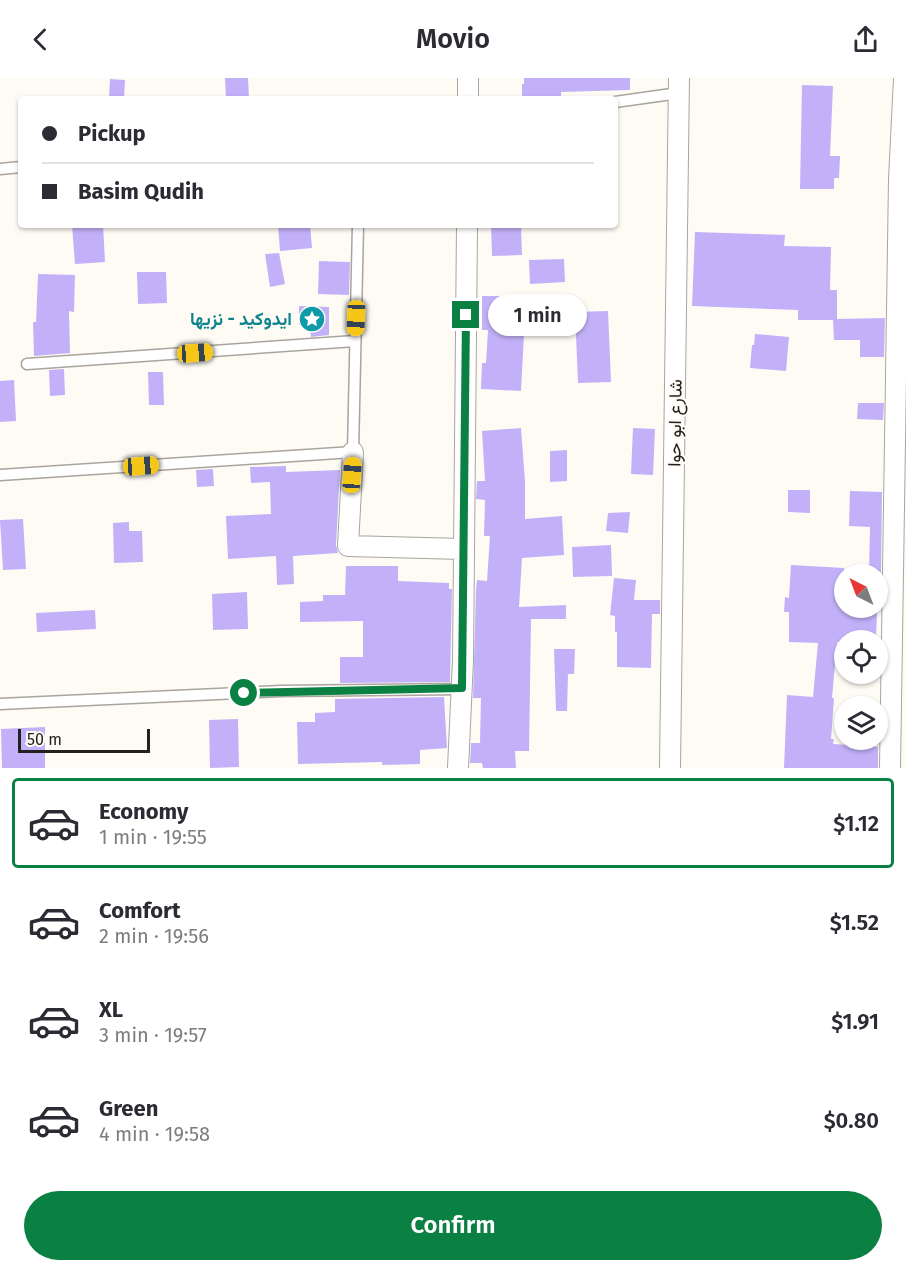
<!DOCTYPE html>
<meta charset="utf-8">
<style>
body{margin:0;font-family:"Fira Sans",Vazirmatn,sans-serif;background:#f7f7f7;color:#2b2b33;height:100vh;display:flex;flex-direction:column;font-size:22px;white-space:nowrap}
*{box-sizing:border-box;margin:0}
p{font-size:20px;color:#7c7c81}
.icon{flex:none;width:33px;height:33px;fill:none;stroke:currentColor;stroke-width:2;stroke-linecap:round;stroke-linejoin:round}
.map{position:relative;height:690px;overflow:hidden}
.sheet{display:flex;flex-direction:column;background:#fff;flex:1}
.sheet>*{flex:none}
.top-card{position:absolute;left:18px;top:18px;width:600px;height:132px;border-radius:6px;box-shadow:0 2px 4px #0004;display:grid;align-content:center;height:132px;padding:0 24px;background:#fff}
.needle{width:39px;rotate:318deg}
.controls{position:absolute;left:834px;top:486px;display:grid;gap:12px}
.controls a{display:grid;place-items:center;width:54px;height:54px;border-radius:50%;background:#fff;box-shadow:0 2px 4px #0004;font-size:30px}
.scale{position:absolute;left:18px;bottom:15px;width:132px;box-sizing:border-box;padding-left:6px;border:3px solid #23211d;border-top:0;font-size:16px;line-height:21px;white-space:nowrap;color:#23211d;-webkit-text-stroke:4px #fefbf5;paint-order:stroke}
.end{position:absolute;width:27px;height:27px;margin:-14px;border:8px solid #0b8043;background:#fff;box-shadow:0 0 0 3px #fff}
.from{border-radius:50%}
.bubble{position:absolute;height:42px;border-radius:21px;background:#fff;box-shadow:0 2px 4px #0004;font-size:20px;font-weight:600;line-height:42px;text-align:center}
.car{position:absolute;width:18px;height:36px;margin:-18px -9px;border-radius:8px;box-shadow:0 0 4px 2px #0007;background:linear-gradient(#f5c518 24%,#345 0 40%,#f5c518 0 76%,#345 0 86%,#f5c518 0)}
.top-card b{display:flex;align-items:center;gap:21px;height:57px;font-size:22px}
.top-card b+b{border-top:2px solid #e1e1e2}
.top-card i{width:15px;height:15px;background:#2b2b33}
ul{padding:10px 0 0;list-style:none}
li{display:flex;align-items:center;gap:18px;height:90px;margin:0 12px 9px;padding:0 12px;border:3px solid transparent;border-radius:6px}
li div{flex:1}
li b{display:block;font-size:22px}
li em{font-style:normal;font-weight:600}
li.active{border-color:#0b8043}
li>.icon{width:54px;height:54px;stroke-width:1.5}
.primary-button{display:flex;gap:12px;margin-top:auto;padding:12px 24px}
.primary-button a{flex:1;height:69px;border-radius:36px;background:#0b8043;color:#fff;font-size:24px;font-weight:600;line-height:69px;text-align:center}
header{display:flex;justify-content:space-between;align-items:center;height:78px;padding:0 24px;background:#fff;font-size:27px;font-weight:600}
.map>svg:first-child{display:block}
.building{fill:#c2b1f8}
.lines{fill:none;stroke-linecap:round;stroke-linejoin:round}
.service-casing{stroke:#aaa59c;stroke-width:13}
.minor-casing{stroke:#aaa59c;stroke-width:22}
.service{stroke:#fff;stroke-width:10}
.minor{stroke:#fff;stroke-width:20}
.route{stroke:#0b8043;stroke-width:8}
.labels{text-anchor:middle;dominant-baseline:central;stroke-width:4.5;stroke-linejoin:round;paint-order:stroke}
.culture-label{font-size:18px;font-weight:bold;fill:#0d838f;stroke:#fefbf5;text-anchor:end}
.street-label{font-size:18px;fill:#23211d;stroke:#fefbf5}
</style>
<header><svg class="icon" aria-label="back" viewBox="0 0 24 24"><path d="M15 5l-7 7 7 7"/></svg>Movio<svg class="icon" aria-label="share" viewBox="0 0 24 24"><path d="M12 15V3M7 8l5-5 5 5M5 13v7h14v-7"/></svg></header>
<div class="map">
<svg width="906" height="690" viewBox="0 0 906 690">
<rect width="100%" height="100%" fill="#fefbf5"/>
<path class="building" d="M225 0H248L249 21H226Z
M524 0H630V12L561 14V21H527L522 20V6H524Z
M110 1 125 2 124 21H109Z
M802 7 833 8 830 78H840L839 100H834V111H800Z
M72 147H103L105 184 75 186Z
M278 147H310L312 170 280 173Z
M491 147H521L522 177 492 178Z
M695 154 785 157 784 168 831 169 830 212H837V241L885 240 884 279H860V262H834L833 242H798V232L692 228Z
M279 175 285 206 270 209 265 176Z
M564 181 565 204 530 206 529 182Z
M319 183 350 184 349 217 318 216Z
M137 194H166L167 225 138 226Z
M38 196 75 197 74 234 69 233 70 275 34 278 33 244H36Z
M482 218H526L521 313 481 311 482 285H486L488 252H482Z
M299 228 329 229V257L311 259 310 247H299Z
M608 233 611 304 578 305 575 234Z
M755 256 789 259 786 293 750 290 752 267H754Z
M64 291 65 317 50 318 49 292Z
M148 294H163L164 327H149Z
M14 302 16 343 0 344V303Z
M858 325H884L883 342 857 341Z
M521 350 525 403V441L562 438 564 477 522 480 519 529 566 527V541H531L529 673H515L516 690H483L482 685H470L471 665H480L481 620H473L476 511 477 502 487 503 490 458H484L485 422 476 421 477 403H485L482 353Z
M633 350 655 351 653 397 631 396Z
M567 372V403L550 404V373Z
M286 388V394L340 392 336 467 338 475 293 478 294 506 277 507 276 478 228 481 226 438 271 436 270 404 251 405 250 389Z
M213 391 214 408 197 409 196 392Z
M788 412H810V435L788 434Z
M850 413 882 414 881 496H869L870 449 849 448Z
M630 434 628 455 606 453 608 435Z
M23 441 26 491 3 492 0 442Z
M129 444V453H142L143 484 114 485 113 445Z
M611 467 612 498 573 499 572 469Z
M791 487 844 490V532L877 534 876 562H844V565L837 564 832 620H834L831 661H834L833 666 878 669V690H784L787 617 813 619 818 565 789 564V534H784L785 519 789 520Z
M346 488H398V503L449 505V511H452L450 604 340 605V579H363V543L300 544V524L323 523V517H345Z
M614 500 636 502 634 522H660V536H652L651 590 617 589V554H615V538L610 537Z
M247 514 248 551 213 552 212 516Z
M95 532 96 551 37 554 36 535Z
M554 571H575L574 596H568L567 633H556Z
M444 619 447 670 420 672V686L382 687V684L298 686 297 644H315V635L335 634V621Z
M238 641 239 689 210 690 209 642Z
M45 649V690H2L1 651Z"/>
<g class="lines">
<defs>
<path id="service" d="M615 24 679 15
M0 91 21 89
M27 286 355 263
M0 397 353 374 358 147
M0 626 281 613 462 611"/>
<path id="minor" d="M468 0V21
M353 374 348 468 463 471
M458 690 463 582 467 147
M670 690 679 0
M890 690 899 102 904 0"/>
</defs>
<use href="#service" class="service-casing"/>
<use href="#minor" class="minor-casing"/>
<use href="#service" class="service"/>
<use href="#minor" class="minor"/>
</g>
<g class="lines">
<path class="route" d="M244 615 462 610 466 237"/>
</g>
<defs>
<symbol id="sight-disc" viewBox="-11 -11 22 22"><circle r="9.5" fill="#0f9aa8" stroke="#fefbf5"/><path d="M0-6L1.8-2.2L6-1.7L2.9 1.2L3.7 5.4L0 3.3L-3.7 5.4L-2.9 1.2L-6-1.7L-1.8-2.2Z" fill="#fff"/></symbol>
</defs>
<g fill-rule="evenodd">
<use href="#sight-disc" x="297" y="226" width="30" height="30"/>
</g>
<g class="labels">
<g class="culture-label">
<text x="292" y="241">ايدوكيد - نزيها</text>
</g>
<g class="street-label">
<text transform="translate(675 345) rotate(-89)">شارع ابو حوا</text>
</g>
</g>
</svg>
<div class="controls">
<a><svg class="needle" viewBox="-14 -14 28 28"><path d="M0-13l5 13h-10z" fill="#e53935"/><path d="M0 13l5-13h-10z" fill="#7c7c81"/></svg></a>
<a><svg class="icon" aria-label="locate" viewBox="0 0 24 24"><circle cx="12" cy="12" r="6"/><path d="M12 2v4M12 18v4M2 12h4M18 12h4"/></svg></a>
<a><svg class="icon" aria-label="layers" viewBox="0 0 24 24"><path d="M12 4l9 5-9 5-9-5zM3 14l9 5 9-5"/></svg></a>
</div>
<div class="scale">50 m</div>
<i class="end from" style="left:244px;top:615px"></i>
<i class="end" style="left:466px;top:237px"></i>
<div class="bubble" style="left:488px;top:216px;width:99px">1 min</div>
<i class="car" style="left:356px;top:240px;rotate:182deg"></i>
<i class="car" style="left:195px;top:275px;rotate:86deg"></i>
<i class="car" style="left:141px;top:388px;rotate:86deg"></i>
<i class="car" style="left:352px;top:397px;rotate:4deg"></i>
<div class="top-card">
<b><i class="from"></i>Pickup</b>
<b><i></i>Basim Qudih</b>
</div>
</div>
<section class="sheet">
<ul>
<li class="active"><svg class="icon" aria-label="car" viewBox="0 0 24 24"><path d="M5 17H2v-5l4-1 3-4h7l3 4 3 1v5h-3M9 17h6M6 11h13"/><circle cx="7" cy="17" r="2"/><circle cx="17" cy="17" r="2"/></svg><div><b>Economy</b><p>1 min · 19:55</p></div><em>$1.12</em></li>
<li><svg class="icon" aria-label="car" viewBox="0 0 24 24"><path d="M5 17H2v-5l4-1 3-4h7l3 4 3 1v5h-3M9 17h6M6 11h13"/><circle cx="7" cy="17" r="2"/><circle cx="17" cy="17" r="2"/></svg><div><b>Comfort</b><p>2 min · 19:56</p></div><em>$1.52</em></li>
<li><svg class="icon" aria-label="car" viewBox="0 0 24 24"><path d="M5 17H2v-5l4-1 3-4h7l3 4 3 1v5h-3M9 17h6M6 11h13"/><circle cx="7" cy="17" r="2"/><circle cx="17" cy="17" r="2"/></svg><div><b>XL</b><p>3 min · 19:57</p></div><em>$1.91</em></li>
<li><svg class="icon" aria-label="car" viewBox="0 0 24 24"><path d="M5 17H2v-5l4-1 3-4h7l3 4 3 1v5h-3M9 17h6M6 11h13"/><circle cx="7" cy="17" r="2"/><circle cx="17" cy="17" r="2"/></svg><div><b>Green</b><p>4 min · 19:58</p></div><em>$0.80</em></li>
</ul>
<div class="primary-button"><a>Confirm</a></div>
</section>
